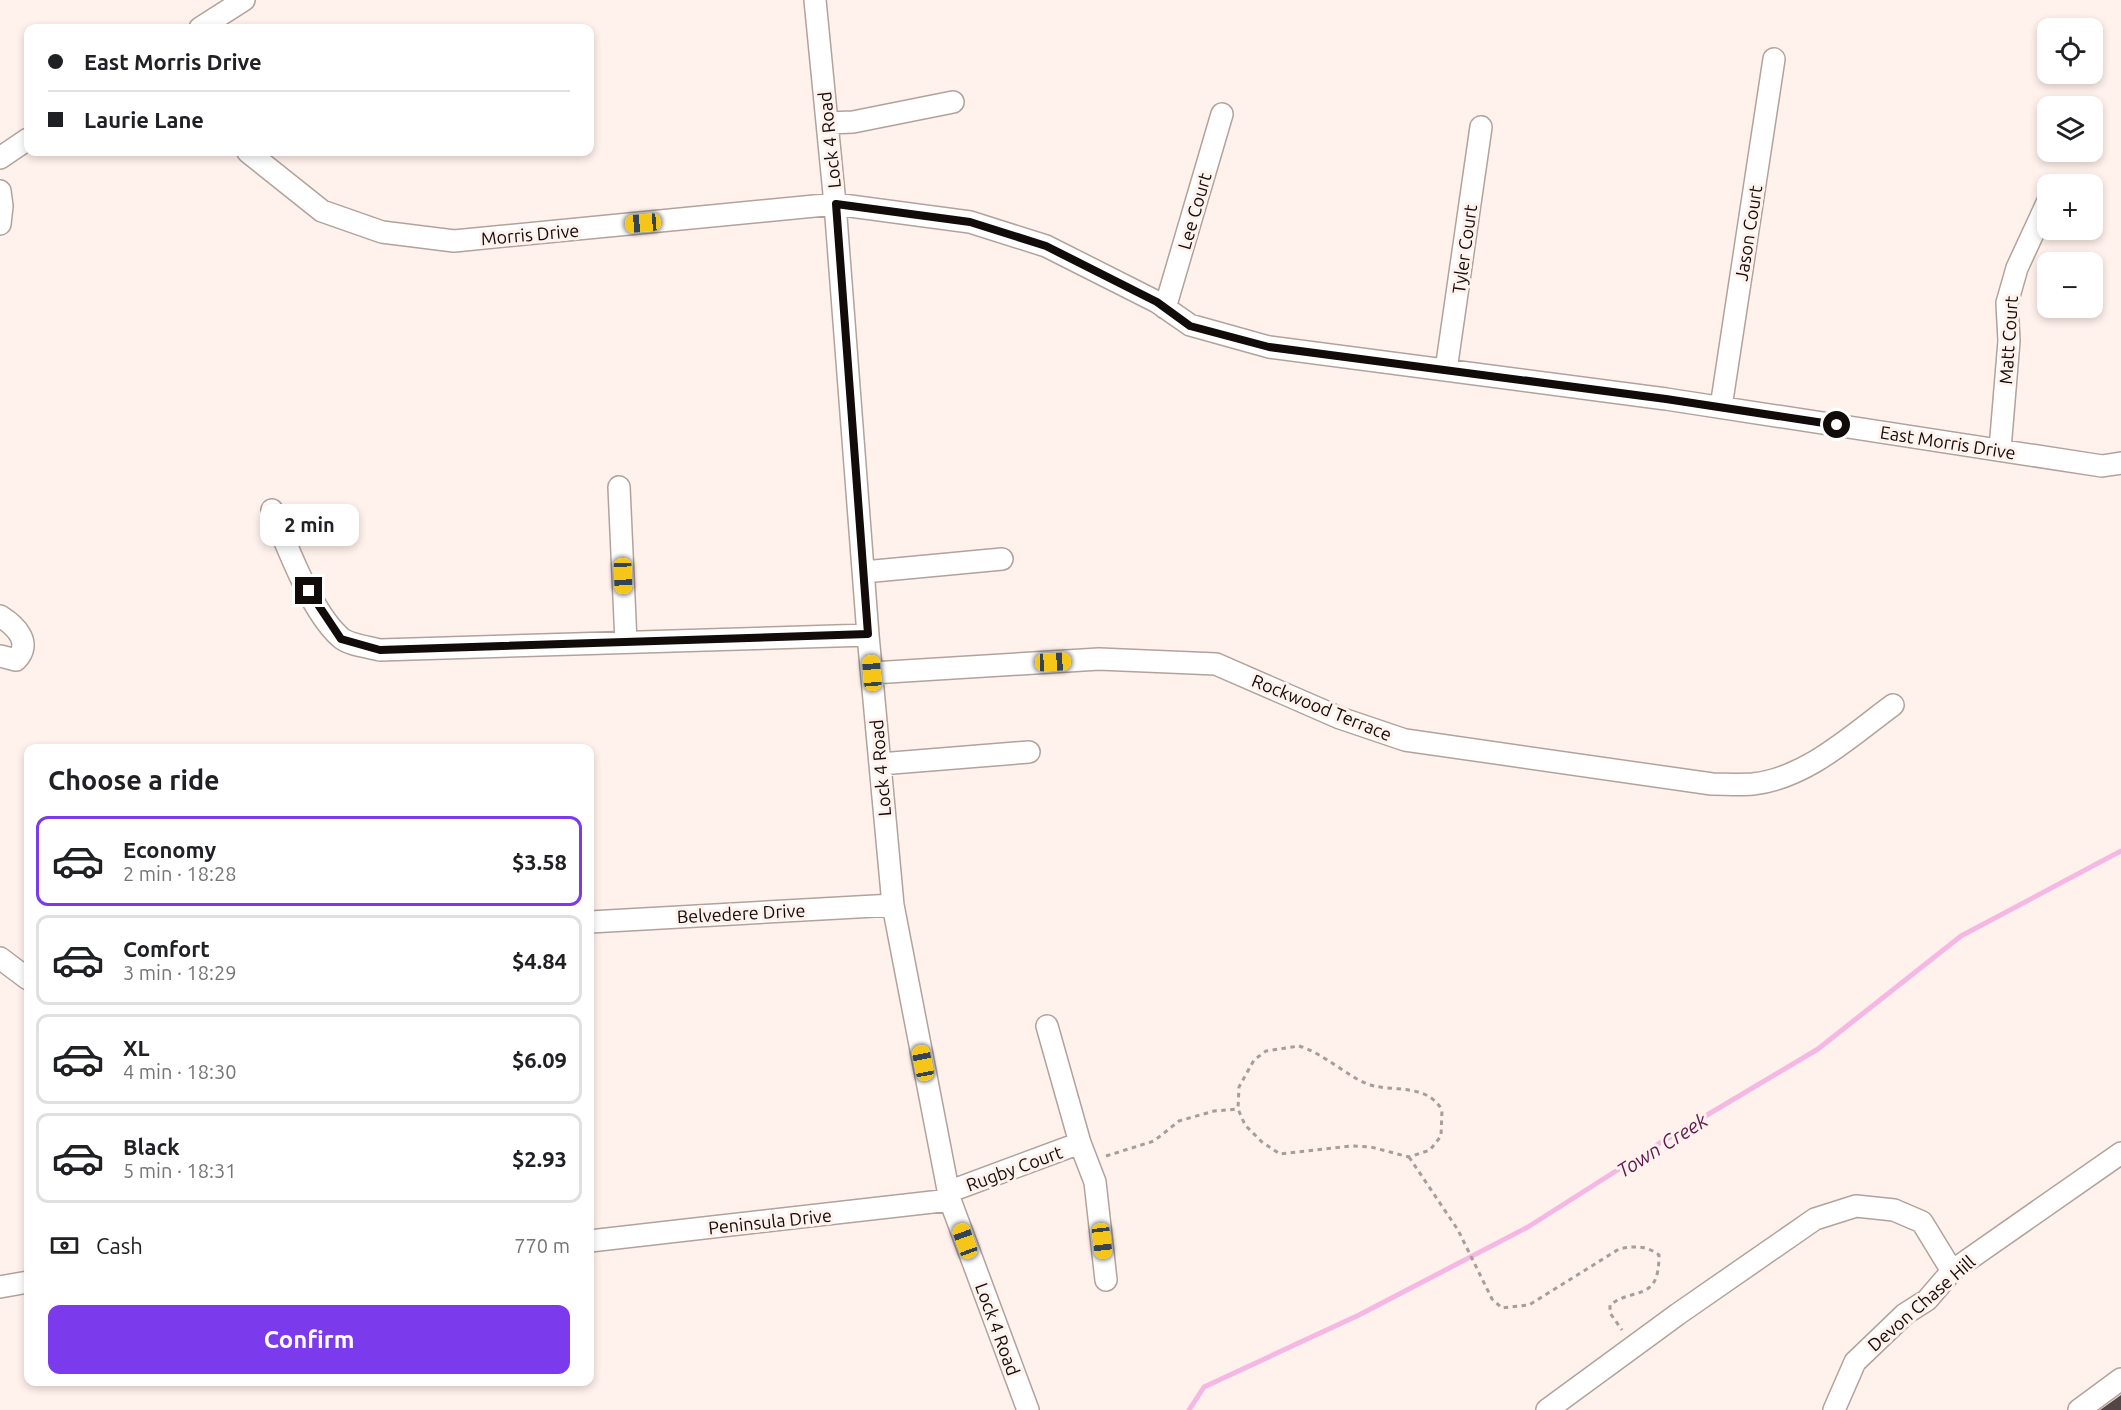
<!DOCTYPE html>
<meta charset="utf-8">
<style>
body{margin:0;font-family:Ubuntu,sans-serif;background:#f6f6f6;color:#202124;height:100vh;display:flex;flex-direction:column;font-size:22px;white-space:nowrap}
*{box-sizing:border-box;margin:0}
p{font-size:20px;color:#757577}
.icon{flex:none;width:33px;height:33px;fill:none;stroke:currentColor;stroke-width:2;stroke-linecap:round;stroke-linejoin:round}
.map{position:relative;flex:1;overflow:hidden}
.sheet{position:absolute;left:24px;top:744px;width:570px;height:642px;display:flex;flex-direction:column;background:#fff;border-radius:12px;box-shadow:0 3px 9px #0003}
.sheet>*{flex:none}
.guide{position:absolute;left:24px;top:24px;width:570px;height:132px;border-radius:12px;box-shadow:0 3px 9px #0003;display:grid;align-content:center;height:132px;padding:0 24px;background:#fff}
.tools{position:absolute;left:2037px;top:18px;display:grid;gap:12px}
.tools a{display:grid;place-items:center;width:66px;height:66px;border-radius:12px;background:#fff;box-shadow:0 3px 9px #0003;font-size:30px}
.end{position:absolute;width:27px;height:27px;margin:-14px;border:8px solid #110b09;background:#fff;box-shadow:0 0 0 3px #fff}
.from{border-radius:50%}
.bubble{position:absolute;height:42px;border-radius:12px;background:#fff;box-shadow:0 3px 9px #0003;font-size:20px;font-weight:700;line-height:42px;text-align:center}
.car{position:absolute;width:18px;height:36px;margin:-18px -9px;border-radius:8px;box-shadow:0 0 4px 2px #0007;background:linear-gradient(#f5c518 24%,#345 0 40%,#f5c518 0 76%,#345 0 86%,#f5c518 0)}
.guide b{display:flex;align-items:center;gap:21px;height:57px;font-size:22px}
.guide b+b{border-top:2px solid #e0e0e0}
.guide i{width:15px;height:15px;background:#202124}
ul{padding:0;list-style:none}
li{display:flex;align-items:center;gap:18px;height:90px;margin:0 12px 9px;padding:0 12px;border:3px solid #e0e0e0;border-radius:12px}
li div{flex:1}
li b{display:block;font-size:22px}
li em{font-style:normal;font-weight:700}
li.on{border-color:#7c3aed}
li>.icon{width:54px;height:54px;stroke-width:1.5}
h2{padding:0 24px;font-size:27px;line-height:72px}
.pay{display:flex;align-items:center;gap:15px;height:66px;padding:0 24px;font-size:22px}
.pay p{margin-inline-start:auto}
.cta{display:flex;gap:12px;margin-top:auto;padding:12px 24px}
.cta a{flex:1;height:69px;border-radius:12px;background:#7c3aed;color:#fff;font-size:24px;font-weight:700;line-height:69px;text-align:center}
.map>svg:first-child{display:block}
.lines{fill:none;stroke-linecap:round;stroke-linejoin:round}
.stream{stroke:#f5b8e4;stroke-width:5}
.building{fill:#544547}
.minor-casing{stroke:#b2a29c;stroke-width:24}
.path{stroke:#a89d99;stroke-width:3;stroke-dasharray:4.5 4.5;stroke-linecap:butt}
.minor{stroke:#fff;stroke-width:21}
.route{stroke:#110b09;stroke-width:8}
.labels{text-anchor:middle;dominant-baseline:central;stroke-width:6;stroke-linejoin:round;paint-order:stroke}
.street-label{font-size:18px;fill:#110b09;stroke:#fff1ec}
.water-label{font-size:20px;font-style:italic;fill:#5e1950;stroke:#fff1ec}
</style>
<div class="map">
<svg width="2121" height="1410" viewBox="0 0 2121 1410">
<rect width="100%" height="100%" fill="#fff1ec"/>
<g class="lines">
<path class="stream" d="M1189 1410 1204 1387 1359 1315 1528 1227 1660 1143 1818 1049 1961 936 2121 851"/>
</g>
<path class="building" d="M2121 1395V1410H2100Z"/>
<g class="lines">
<defs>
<path id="minor" d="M815 0 835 204 868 635 893 905 950 1200 1028 1410
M200 28 244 0
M828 123 853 122 953 102
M248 152 322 211 382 232 454 241 835 204 970 222 1046 246 1157 302 1190 325 1269 347 1666 399 2102 466 2121 463
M0 158 28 139
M0 191 2 206 0 224
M1165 308 1222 114
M1446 370 1481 127
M1721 407 1774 59
M2000 449 2009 341 2007 303 2017 268 2048 201
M619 487 626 642
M272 510C287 546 311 611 340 637 348 645 369 647 380 650L868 635
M864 572 1002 559
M0 616C16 626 33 643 16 660L0 656
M872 673 1099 659 1216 664 1340 718 1405 740 1712 784C1725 784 1740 785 1753 784 1807 778 1852 735 1893 705
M880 764 1029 752
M590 922 893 905
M0 958 28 979
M1047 1026 1080 1143 1095 1182 1106 1280
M948 1192 1080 1143
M590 1241 950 1200
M0 1287 28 1282
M1547 1410 1678 1314 1815 1219 1856 1206 1894 1210 1922 1222 1952 1271
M1834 1410 1855 1362 1905 1314 1927 1300 1952 1271 2121 1153
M2079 1410 2121 1379"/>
</defs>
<use href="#minor" class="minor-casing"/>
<path class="path" d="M1299 1046C1326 1054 1350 1080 1374 1086 1397 1091 1428 1085 1442 1110L1441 1136 1430 1150 1409 1157 1371 1147 1352 1146 1280 1154 1262 1142 1245 1125 1238 1109 1239 1087 1254 1060 1266 1051Z
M1106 1156 1154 1141 1179 1121 1214 1111 1238 1109
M1409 1157 1458 1230 1492 1299 1502 1308 1529 1305 1619 1249C1634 1246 1646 1245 1659 1255 1659 1303 1635 1286 1610 1305V1313L1622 1330"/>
<use href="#minor" class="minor"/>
</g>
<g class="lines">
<path class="route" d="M309 591 341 639 380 650 868 634 836 204 970 222 1046 246 1157 302 1190 326 1269 347 1666 399 1837 425"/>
</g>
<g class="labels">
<g class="street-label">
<text transform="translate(829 140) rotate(-96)">Lock 4 Road</text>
<text transform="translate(1194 211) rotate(-74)">Lee Court</text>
<text transform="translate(1748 233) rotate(-81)">Jason Court</text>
<text transform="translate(530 234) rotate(-5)">Morris Drive</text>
<text transform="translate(1464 249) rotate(-82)">Tyler Court</text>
<text transform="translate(2008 340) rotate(-86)">Matt Court</text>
<text transform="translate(1948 442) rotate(9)">East Morris Drive</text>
<text transform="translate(1322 707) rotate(22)">Rockwood Terrace</text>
<text transform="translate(880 768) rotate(-95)">Lock 4 Road</text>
<text transform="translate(741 913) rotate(-3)">Belvedere Drive</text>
<text transform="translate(1014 1168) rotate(-20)">Rugby Court</text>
<text transform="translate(770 1221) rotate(-6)">Peninsula Drive</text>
<text transform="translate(1921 1303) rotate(-41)">Devon Chase Hill</text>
<text transform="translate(998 1329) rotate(70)">Lock 4 Road</text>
</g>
<g class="water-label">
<text transform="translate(1662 1145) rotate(-32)">Town Creek</text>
</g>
</g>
</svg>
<div class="tools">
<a><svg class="icon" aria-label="locate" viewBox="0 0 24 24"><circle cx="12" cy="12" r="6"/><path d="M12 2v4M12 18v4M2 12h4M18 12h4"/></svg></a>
<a><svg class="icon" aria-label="layers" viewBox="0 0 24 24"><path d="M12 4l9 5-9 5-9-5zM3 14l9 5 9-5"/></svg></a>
<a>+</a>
<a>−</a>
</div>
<i class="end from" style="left:1837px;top:425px"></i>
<i class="end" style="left:309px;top:591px"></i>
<div class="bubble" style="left:260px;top:504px;width:99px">2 min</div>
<i class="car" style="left:643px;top:223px;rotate:265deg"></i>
<i class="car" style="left:623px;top:576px;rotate:178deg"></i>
<i class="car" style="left:1053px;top:662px;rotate:87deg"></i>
<i class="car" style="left:872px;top:673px;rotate:355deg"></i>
<i class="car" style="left:923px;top:1063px;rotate:349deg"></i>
<i class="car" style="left:965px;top:1241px;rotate:340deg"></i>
<i class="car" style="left:1102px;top:1241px;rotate:173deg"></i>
<div class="guide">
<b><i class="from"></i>East Morris Drive</b>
<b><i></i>Laurie Lane</b>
</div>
<section class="sheet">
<h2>Choose a ride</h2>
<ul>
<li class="on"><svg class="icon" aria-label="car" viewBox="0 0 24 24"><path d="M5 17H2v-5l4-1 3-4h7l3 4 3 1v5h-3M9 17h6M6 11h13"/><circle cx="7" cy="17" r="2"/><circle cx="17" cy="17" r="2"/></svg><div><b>Economy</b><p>2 min · 18:28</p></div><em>$3.58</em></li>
<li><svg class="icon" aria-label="car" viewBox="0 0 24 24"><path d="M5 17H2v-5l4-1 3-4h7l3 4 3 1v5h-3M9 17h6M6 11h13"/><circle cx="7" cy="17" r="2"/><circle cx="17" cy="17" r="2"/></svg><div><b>Comfort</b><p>3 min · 18:29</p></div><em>$4.84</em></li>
<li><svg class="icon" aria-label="car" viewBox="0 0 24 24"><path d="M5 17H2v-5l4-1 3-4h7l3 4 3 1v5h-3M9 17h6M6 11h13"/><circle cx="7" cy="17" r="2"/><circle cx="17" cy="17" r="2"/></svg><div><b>XL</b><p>4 min · 18:30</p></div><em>$6.09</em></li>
<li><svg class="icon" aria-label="car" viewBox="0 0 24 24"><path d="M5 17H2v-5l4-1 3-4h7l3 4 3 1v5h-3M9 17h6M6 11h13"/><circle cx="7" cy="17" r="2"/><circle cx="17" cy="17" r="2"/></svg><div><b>Black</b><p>5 min · 18:31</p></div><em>$2.93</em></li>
</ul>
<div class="pay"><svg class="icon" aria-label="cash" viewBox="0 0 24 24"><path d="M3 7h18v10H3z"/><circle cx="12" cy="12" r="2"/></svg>Cash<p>770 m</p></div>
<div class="cta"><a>Confirm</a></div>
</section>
</div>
